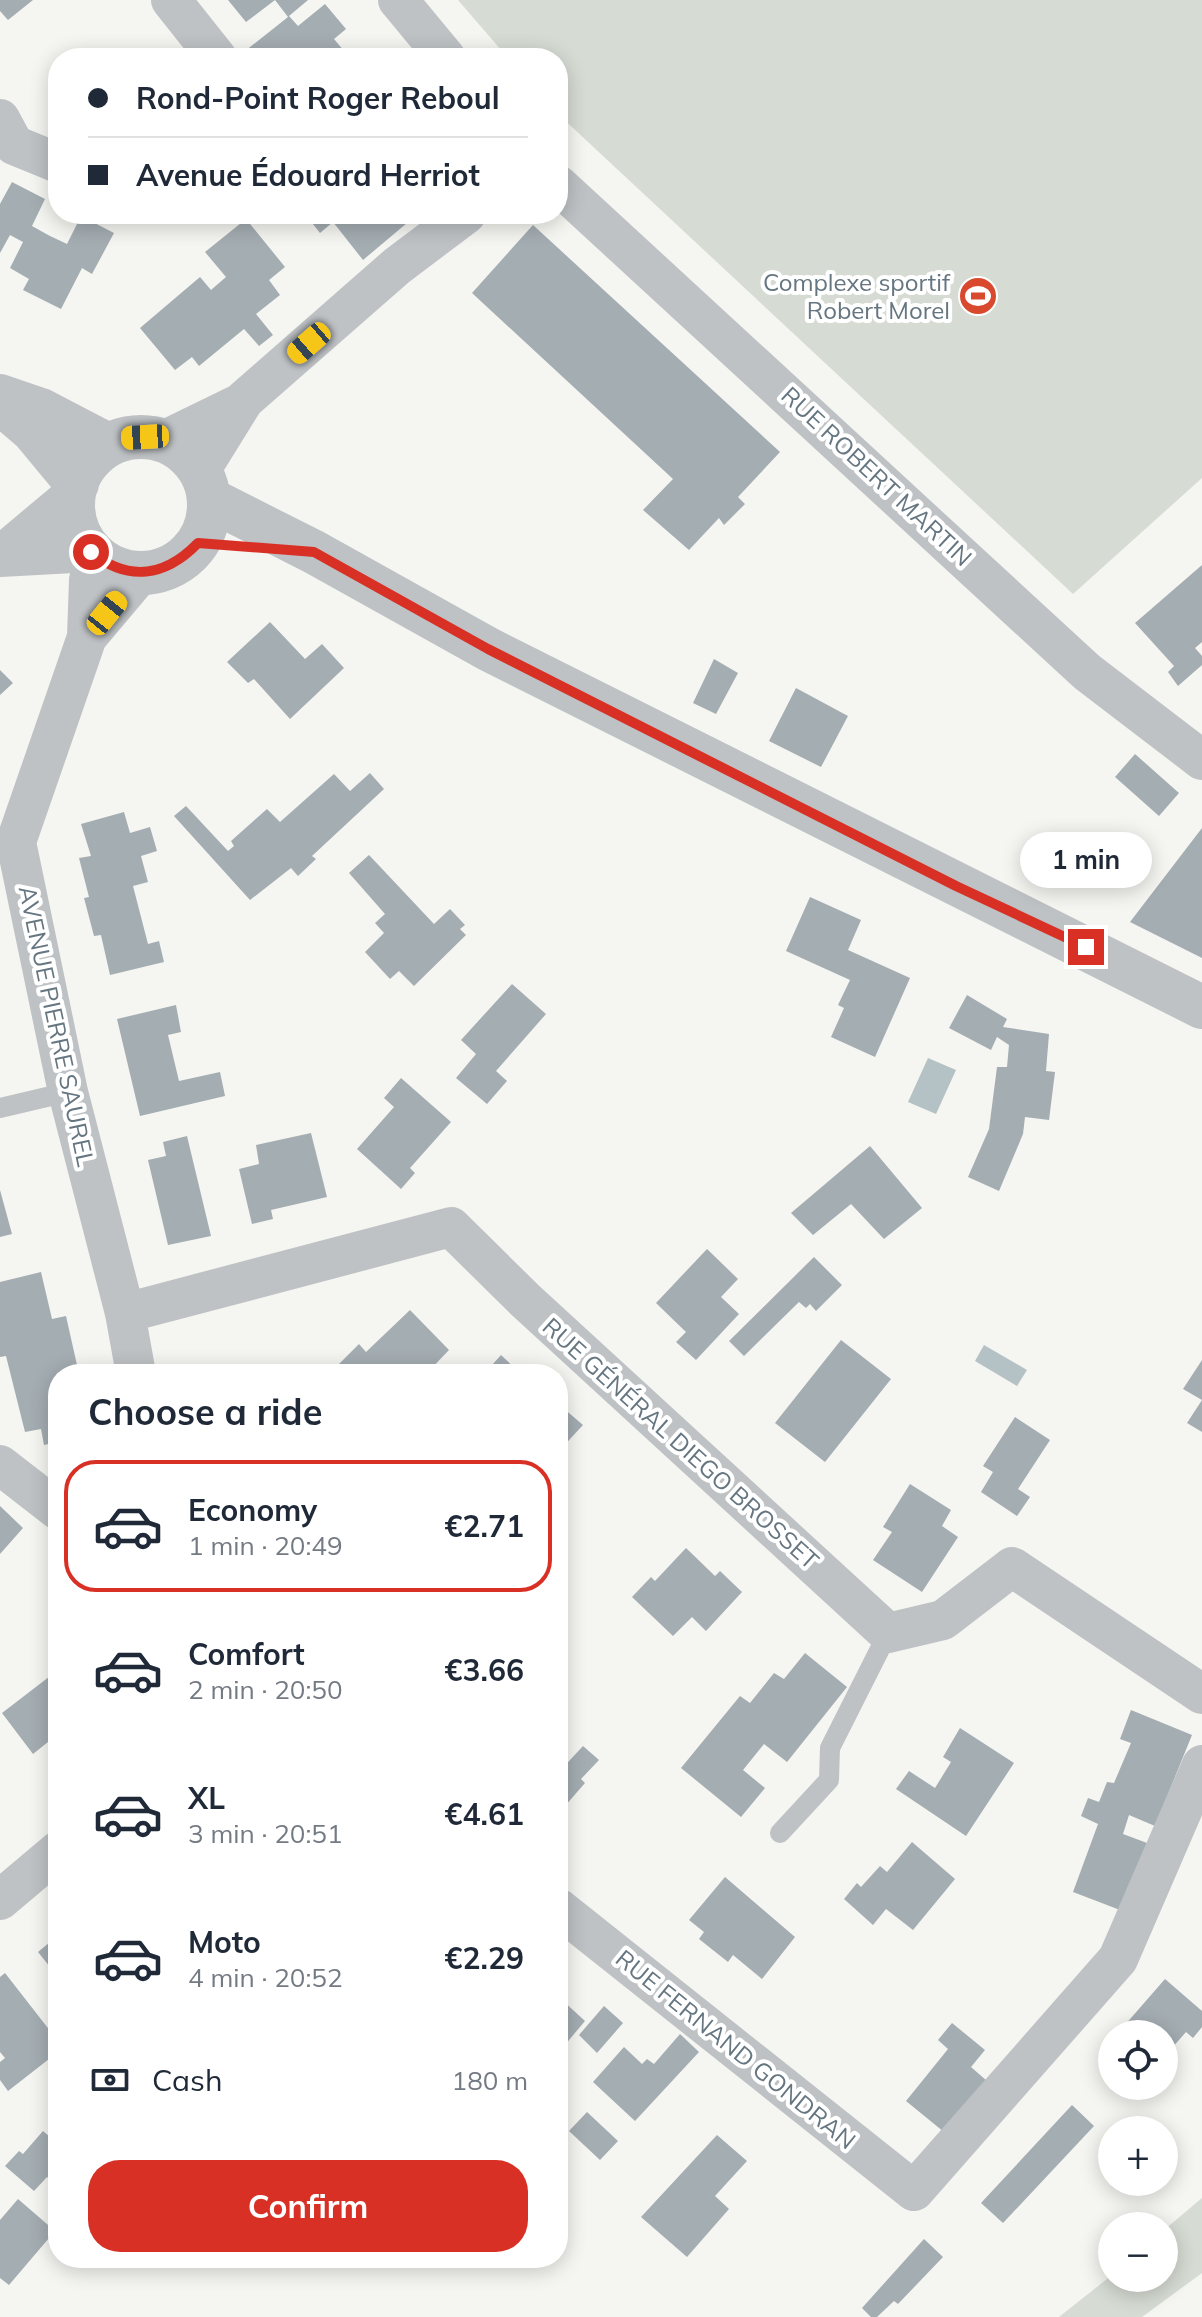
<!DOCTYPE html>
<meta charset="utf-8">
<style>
body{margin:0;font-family:Mulish,sans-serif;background:#f6f6f7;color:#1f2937;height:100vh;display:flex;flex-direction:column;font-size:30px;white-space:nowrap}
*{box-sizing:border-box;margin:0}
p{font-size:26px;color:#747a83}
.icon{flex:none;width:44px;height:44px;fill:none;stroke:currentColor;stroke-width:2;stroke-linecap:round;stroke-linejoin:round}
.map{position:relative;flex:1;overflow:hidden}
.details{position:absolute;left:48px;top:1364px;width:520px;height:904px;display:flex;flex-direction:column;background:#fff;border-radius:32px;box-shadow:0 4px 20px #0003}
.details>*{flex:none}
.top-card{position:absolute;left:48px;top:48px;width:520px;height:176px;border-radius:32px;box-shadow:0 4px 20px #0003;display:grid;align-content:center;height:176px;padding:0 40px;background:#fff}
.tools{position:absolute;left:1098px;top:2020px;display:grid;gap:16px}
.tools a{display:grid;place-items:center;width:80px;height:80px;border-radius:50%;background:#fff;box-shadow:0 4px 20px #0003;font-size:40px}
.end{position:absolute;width:36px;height:36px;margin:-18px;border:10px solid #d93025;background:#fff;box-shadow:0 0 0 4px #fff}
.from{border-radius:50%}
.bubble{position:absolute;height:56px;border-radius:28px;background:#fff;box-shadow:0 4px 20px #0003;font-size:26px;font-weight:700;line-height:56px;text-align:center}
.car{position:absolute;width:24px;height:48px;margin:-24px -12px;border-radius:10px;box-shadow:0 0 6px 2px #0007;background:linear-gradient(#f5c518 24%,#345 0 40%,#f5c518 0 76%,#345 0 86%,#f5c518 0)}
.top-card b{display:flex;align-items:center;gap:28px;height:76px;font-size:30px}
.top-card b+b{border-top:2px solid #e0e1e3}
.top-card i{width:20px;height:20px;background:#1f2937}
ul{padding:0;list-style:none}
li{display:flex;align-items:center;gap:24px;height:132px;margin:0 16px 12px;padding:0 24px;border:4px solid transparent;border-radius:32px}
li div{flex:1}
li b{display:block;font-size:30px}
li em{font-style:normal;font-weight:700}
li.current{border-color:#d93025}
li>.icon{width:72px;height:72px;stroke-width:1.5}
h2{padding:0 40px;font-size:36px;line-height:96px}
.pay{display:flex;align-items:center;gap:20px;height:88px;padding:0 40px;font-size:30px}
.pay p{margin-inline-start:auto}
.cta{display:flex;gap:16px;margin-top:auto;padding:16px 40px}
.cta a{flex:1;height:92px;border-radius:32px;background:#d93025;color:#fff;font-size:32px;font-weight:700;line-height:92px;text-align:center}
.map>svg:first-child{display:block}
.green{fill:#d6dbd3}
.water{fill:#b5c2c5}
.building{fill:#a4adb2}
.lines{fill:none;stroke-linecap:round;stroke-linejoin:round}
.service{stroke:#bec2c5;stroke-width:20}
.minor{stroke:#bec2c5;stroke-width:40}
.tertiary{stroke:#bec2c5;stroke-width:44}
.route{stroke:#d93025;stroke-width:10}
.labels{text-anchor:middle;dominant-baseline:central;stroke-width:8;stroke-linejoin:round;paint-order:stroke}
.poi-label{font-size:24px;fill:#657681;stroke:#fff;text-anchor:end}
.street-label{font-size:24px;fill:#657681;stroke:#fff}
</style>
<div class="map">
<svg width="1202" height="2317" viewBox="0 0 1202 2317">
<rect width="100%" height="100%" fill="#f5f5f1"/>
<path class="green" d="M458 0H1202V478L1073 594 558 114V58H508Z
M1202 2198V2273L1142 2317H1059L1112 2275V2278H1164V2230Z"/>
<path class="water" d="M928 1058 956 1070 936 1114 908 1102Z
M984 1345 1027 1370 1017 1386 975 1361Z"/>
<path class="building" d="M0 0H33L8 20 0 11Z
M228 0H275L246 22Z
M275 0H308L289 16 298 26 325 4 346 29 334 39 350 58H250L245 51 288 17Z
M12 182 45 199 32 226 50 236 67 244 81 216 114 233 92 274 82 268 61 309 23 290 29 279 10 268 23 242 10 235 0 253V204Z
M305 214H409L413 218 363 260 333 222 320 233Z
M246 219 285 267 269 280 280 295 256 314 273 335 259 346 244 329 199 366 192 357 175 370 140 328 200 277 211 290 226 277 205 252Z
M533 225 780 452 738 497 745 504 724 525 719 518 689 550 643 510 673 479 472 293Z
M1202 565V642L1195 648 1202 656V665L1178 686 1168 672 1174 666 1135 623Z
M270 622 305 659 322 644 344 668 290 719 254 679 248 683 227 662Z
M714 659 738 673 716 714 693 703Z
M0 670 13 683 0 695Z
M796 688 848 716 821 767 769 741Z
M1135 754 1179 793 1159 816 1115 777Z
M370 773 384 789 312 856 316 859 298 876 291 868 250 900 174 816 186 806 228 851 234 846 231 841 267 809 280 822 334 774 350 791Z
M124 812 130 833 150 827 157 851 141 856 148 882 133 886 148 944 159 941 164 962 110 975 101 935 94 936 84 898 89 897 79 858 91 856 81 824Z
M1202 828V958L1130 922Z
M369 855 434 924 450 909 465 925 460 929 466 935 414 986 399 971 390 979 365 952 384 933 375 923 385 914 349 873Z
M810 897 861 920 848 950 910 978 875 1057 831 1037 844 1008 838 1005 850 980 786 951Z
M512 984 546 1014 496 1071 507 1081 487 1104 456 1078 476 1054 461 1040Z
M967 995 1007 1019 1003 1027 1049 1034 1046 1071 1055 1072 1049 1120 1025 1117 1023 1134 999 1191 968 1177 989 1129 997 1067H1007L1009 1045 997 1037 991 1050 949 1028Z
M176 1005 181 1032 168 1035 179 1081 220 1072 225 1096 140 1116 117 1019Z
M401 1078 451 1122 410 1168 415 1173 401 1189 357 1149 394 1107 384 1098Z
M311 1133 327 1197 271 1210 273 1219 252 1224 239 1169 259 1164 256 1145Z
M187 1136 211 1236 168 1245 148 1160 166 1156 163 1142Z
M870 1146 922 1208 884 1239 851 1204 813 1235 791 1213Z
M0 1190 12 1234 0 1237Z
M707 1249 738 1279 721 1297 739 1314 696 1360 676 1342 686 1332 656 1303Z
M814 1257 842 1285 816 1311 810 1304 806 1308 799 1302 744 1356 729 1341Z
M41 1272 52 1319 66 1316 79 1374H58V1442L44 1445 41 1429 25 1432 6 1356 0 1357V1282Z
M410 1310 449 1350 426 1374H329L359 1344 366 1352Z
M841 1340 891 1379 825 1462 775 1423Z
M501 1355 521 1374H484Z
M1202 1360V1432L1187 1423 1202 1400 1183 1389Z
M562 1407 583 1425 558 1452V1412Z
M1015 1417 1050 1440 1018 1489 1030 1497 1017 1516 981 1492 993 1472 983 1466Z
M910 1484 951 1510 942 1526 958 1537 922 1592 873 1560 892 1532 883 1527Z
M0 1506 23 1528 0 1554Z
M686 1548 715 1576 720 1571 742 1592 706 1631 692 1617 673 1636 632 1597 651 1577 655 1581Z
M805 1653 847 1687 787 1762 764 1744 743 1770 765 1788 741 1817 681 1768 740 1696 750 1703 774 1673 784 1679Z
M58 1670V1734L33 1754 2 1713Z
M1131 1710 1192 1735 1155 1826 1129 1815 1123 1834 1147 1843 1120 1910 1073 1892 1098 1824 1081 1816 1088 1798 1099 1802 1107 1782 1114 1783 1131 1743 1120 1739Z
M960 1728 1014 1763 966 1836 896 1789 909 1771 935 1788 951 1762 943 1757Z
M583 1746 599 1760 581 1779 585 1783 558 1814V1773Z
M912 1842 955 1879 913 1930 886 1909 873 1925 844 1899 857 1883 861 1887 880 1866 887 1872Z
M725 1877 795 1937 762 1979 733 1955 728 1962 699 1939 704 1932 689 1920Z
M56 1937 58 1940V1977L38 1952Z
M5 1973 58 2041V2052L8 2091 0 2080V2062L5 2058 0 2052V1977Z
M1165 1979 1202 2011V2027L1193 2038 1186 2032 1164 2057V2034H1117Z
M561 1999 585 2021 564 2046 558 2040Z
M604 2006 623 2023 597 2053 579 2035Z
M952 2023 985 2050 971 2067 987 2081 944 2132 906 2101 948 2049 938 2040Z
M680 2034 699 2052 635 2121 593 2082 624 2047 642 2064 647 2059 654 2064Z
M1072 2105 1094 2126 1003 2223 981 2203Z
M587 2112 618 2141 600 2160 569 2131Z
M58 2128V2185L47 2177 34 2191 5 2166 19 2151 23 2154 43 2131 50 2137Z
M717 2135 747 2161 715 2196 729 2209 687 2257 641 2217Z
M18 2199 55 2231 9 2285 0 2278V2220Z
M924 2239 943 2257 898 2304 894 2301 877 2317H871L862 2308Z"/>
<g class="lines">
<path class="service" d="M0 1108 68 1092
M780 1833 829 1780 830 1748 888 1633"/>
<path class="minor" d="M171 0 217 58
M398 0 446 58
M0 119 14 145 58 163
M558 185 1087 672 1202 760
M163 441 241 403
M200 471 244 400 397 266 466 214
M0 556 74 494
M96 556 89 580 87 637 141 573
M0 557 91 552
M87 637 16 842 68 1092 125 1313 136 1374
M125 1313 451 1227 525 1300 888 1633 943 1620 1012 1567 1202 1694
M0 1465 58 1510
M0 1900 58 1851
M558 1908 914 2191 1118 1959 1202 1765"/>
<path class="tertiary" d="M0 396 41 410 108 445
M2 404 33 431 77 484
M73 505a68 68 0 1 1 136 0a68 68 0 1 1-136 0Z
M209 499 314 552 488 649 1202 1007"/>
</g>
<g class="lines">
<path class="route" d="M91 552C128 582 165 577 198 543L314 552 488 649 956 886 1086 947"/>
</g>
<defs>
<symbol id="stadium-disc" viewBox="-11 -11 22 22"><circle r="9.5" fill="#d9492d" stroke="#fff"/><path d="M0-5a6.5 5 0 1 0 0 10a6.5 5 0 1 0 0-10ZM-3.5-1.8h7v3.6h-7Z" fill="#fff"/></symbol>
</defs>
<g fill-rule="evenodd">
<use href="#stadium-disc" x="956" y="274" width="44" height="44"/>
</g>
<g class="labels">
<g class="poi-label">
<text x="950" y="282">Complexe sportif<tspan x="950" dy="28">Robert Morel</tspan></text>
</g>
<g class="street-label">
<text transform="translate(877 476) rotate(43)">RUE ROBERT MARTIN</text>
<text transform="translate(57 1026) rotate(78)">AVENUE PIERRE SAUREL</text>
<text transform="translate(681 1443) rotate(42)">RUE GÉNÉRAL DIEGO BROSSET</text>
<text transform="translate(736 2049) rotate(39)">RUE FERNAND GONDRAN</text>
</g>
</g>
</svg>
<div class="tools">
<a><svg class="icon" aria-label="locate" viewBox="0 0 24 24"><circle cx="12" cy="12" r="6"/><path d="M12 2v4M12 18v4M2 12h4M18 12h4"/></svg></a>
<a>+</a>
<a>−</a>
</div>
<i class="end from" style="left:91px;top:552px"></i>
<i class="end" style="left:1086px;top:947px"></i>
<div class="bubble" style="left:1020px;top:832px;width:132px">1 min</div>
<i class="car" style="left:309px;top:343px;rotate:229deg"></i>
<i class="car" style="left:145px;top:437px;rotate:267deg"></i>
<i class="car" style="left:107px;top:613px;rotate:39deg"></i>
<div class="top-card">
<b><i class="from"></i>Rond-Point Roger Reboul</b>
<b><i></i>Avenue Édouard Herriot</b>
</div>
<section class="details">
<h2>Choose a ride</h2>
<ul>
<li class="current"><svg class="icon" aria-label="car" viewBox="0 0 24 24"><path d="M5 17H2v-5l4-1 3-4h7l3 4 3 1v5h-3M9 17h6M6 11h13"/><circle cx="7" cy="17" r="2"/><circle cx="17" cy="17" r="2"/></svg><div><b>Economy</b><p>1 min · 20:49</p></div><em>€2.71</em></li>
<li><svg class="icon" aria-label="car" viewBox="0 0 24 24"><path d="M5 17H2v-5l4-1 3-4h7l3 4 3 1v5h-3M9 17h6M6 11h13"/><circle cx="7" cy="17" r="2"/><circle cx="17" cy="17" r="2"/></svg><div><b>Comfort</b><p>2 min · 20:50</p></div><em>€3.66</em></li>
<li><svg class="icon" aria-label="car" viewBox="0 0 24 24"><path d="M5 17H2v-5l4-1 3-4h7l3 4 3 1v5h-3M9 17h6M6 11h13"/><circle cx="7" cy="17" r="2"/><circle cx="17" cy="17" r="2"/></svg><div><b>XL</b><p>3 min · 20:51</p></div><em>€4.61</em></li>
<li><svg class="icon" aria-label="car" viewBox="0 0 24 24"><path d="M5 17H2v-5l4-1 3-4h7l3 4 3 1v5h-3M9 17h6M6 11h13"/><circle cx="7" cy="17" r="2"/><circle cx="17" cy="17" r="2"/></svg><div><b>Moto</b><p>4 min · 20:52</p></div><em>€2.29</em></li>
</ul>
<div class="pay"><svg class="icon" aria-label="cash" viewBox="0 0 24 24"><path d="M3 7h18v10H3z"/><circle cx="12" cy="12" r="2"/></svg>Cash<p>180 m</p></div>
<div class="cta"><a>Confirm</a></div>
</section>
</div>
